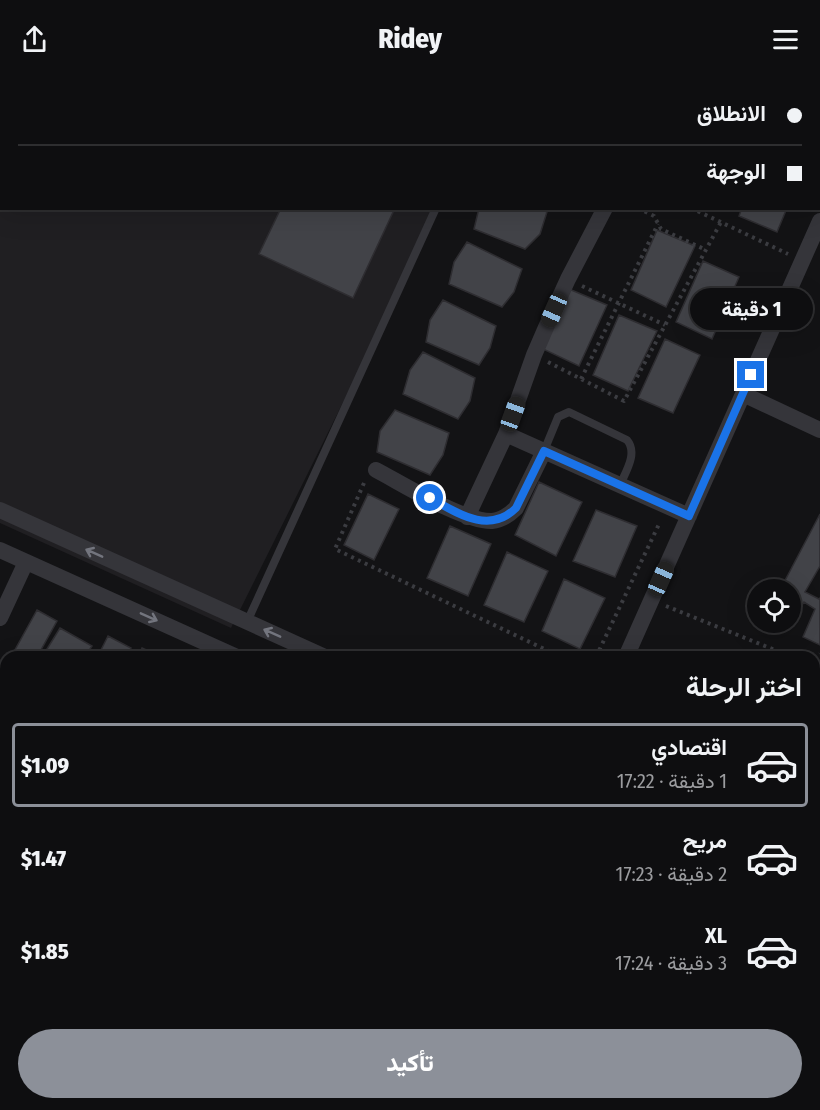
<!DOCTYPE html>
<html lang="ar">
<meta charset="utf-8">
<style>
body{margin:0;font-family:"Fira Sans Condensed",Vazirmatn,sans-serif;background:#171719;color:#f1f3f6;direction:rtl;height:100vh;display:flex;flex-direction:column;font-size:22px;white-space:nowrap}
*{box-sizing:border-box;margin:0}
p{font-size:20px;color:#9b9c9f}
.icon{flex:none;width:33px;height:33px;fill:none;stroke:currentColor;stroke-width:2;stroke-linecap:round;stroke-linejoin:round}
.map{position:relative;flex:1;overflow:hidden;direction:ltr}
.panel{position:absolute;left:0px;top:573px;width:820px;height:459px;display:flex;flex-direction:column;background:#0e0e10;border-radius:18px 18px 0 0;box-shadow:0 6px 24px #0002,0 0 0 2px #2e2e30;direction:rtl}
.panel>*{flex:none}
.hud{position:absolute;left:0px;top:0px;width:820px;height:132px;box-shadow:0 6px 24px #0002,0 0 0 2px #2e2e30;direction:rtl;display:grid;align-content:center;height:132px;padding:0 18px;background:#0e0e10}
.tools{position:absolute;left:747px;top:501px;display:grid;gap:12px}
.tools a{display:grid;place-items:center;width:54px;height:54px;border-radius:50%;background:#0e0e10;box-shadow:0 6px 24px #0002,0 0 0 2px #2e2e30;font-size:30px}
.end{position:absolute;width:27px;height:27px;margin:-14px;border:8px solid #1a73e8;background:#fff;box-shadow:0 0 0 3px #fff}
.from{border-radius:50%}
.bubble{position:absolute;height:42px;border-radius:21px;background:#0e0e10;box-shadow:0 6px 24px #0002,0 0 0 2px #2e2e30;font-size:20px;font-weight:800;line-height:42px;text-align:center;direction:rtl}
.car{position:absolute;width:18px;height:36px;margin:-18px -9px;border-radius:8px;box-shadow:0 0 4px 2px #0007;background:linear-gradient(#222 24%,#8ab4d8 0 40%,#222 0 76%,#8ab4d8 0 86%,#222 0)}
.hud b{display:flex;align-items:center;gap:21px;height:57px;font-size:22px}
.hud b+b{border-top:2px solid #2e2e30}
.hud i{width:15px;height:15px;background:#f1f3f6}
ul{padding:0;list-style:none}
li{display:flex;align-items:center;gap:18px;height:84px;margin:0 12px 9px;padding:0 6px;border:3px solid transparent;border-radius:6px}
li div{flex:1}
li b{display:block;font-size:22px}
li em{font-style:normal;font-weight:800}
li.on{border-color:#8c9099}
li>.icon{width:54px;height:54px;stroke-width:1.5}
h2{padding:0 18px;font-size:27px;line-height:72px}
.primary-button{display:flex;gap:12px;margin-top:auto;padding:12px 18px}
.primary-button a{flex:1;height:69px;border-radius:36px;background:#8c9099;color:#fff;font-size:24px;font-weight:800;line-height:69px;text-align:center}
header{display:flex;justify-content:space-between;align-items:center;height:78px;padding:0 18px;background:#0e0e10;font-size:27px;font-weight:800}
.map>svg:first-child{display:block}
.built{fill:#201f22}
.building{fill:#424348;stroke:#2e2d31;stroke-width:1.5}
.lines{fill:none;stroke-linecap:round;stroke-linejoin:round}
.path{stroke:#3b3c41;stroke-width:4;stroke-dasharray:3 4.5;stroke-linecap:butt}
.service{stroke:#35353a;stroke-width:8}
.minor{stroke:#35353a;stroke-width:16}
.oneway{stroke:#73757e}
.route{stroke:#1a73e8;stroke-width:8}
</style>
<header><svg class="icon" aria-label="menu" viewBox="0 0 24 24"><path d="M4 6h16M4 12h16M4 18h16"/></svg>Ridey<svg class="icon" aria-label="share" viewBox="0 0 24 24"><path d="M12 15V3M7 8l5-5 5 5M5 13v7h14v-7"/></svg></header>
<div class="map">
<svg width="820" height="1032" viewBox="0 0 820 1032">
<rect width="100%" height="100%" fill="#131315"/>
<path class="built" d="M0 0H504L2 2V130L439 131 231 550 0 445Z"/>
<path class="building" d="M342 0H411L414 2H341Z
M281 130H395L353 220 259 176Z
M479 130H539L547 134 540 156 525 171 474 151Z
M742 130H787L777 154 739 138Z
M657 152 695 168 666 229 631 212Z
M467 164 522 191 514 214 502 229 449 206 454 184Z
M703 183 739 199 712 261 676 244Z
M569 211 607 227 579 288 543 271Z
M443 222 496 248 490 270 479 287 426 264 430 242Z
M619 237 657 253 628 313 593 297Z
M665 261 700 277 673 335 638 320Z
M423 274 475 300 470 323 458 341 403 316 410 292Z
M395 332 449 355 443 377 430 397 377 374 380 353Z
M539 404 582 424 556 478 515 457Z
M368 416 399 431 374 482 344 467Z
M596 432 637 448 615 499 573 483Z
M820 436V488L805 514 819 521 820 520V567L803 559 815 531 804 524 792 541 790 512H780Z
M450 448 491 466 468 518 427 500Z
M507 474 548 493 524 544 484 527Z
M564 501 605 520 580 571 542 553Z
M37 532 57 543 37 579H11Z
M60 550 92 568 85 579H42Z
M108 558 131 570 126 579 98 578Z
M142 570 161 579H138Z
M814 656 820 659V691L814 687Z
M6 658V690L0 703V671Z
M817 874 820 877V898L814 909V875Z
M1 893 6 896V950L0 963Z
M814 922 820 925V936L817 942 814 941Z
M63 1026H120L118 1032H60Z
M503 1026H552L567 1032H501Z
M740 1026H777L789 1032H737Z
M783 1026H806L804 1032H795Z"/>
<g class="lines">
<path class="path" d="M638 130 654 138 661 151 706 172
M691 130 788 176
M582 208 665 247
M548 284 624 323 721 144
M581 301 658 146
M364 405 335 471 561 579
M666 528 792 579
M596 579 660 444
M814 581 820 576
M0 633 6 635
M814 999 820 1001
M0 1021 6 1023
M13 1026 21 1029 34 1026
M444 1032 446 1026"/>
<path class="service" d="M482 0 483 2
M544 373 558 339 569 334 627 362C638 375 626 393 620 407
M247 544 436 130
M0 714 6 701
M0 791 6 777
M664 1026 679 1032
M407 1032 410 1026
M711 1032 714 1026"/>
<path class="minor" d="M697 0 700 2
M656 2 657 0
M819 65 820 66
M743 316 820 352
M506 356 689 438
M376 392C403 406 463 444 492 443 502 442 509 437 516 430L544 373
M0 432 325 579
M467 439 506 356 534 277 547 247 568 201 605 130
M0 472 237 579
M0 540 26 484
M626 579 820 143
M814 800 820 802
M814 839 820 841
M0 878 6 881
M327 1026 340 1032
M158 1032 160 1026"/>
</g>
<defs><path id="oneway-shaft" d="M-6 0H5M1.5-3L5.5 0L1.5 3" fill="none" stroke-width="1.6" stroke-linecap="round" stroke-linejoin="round" transform="scale(1.5)"/></defs>
<g class="oneway">
<use href="#oneway-shaft" transform="translate(94 475) rotate(-156)"/>
<use href="#oneway-shaft" transform="translate(149 539) rotate(24)"/>
<use href="#oneway-shaft" transform="translate(272 555) rotate(-156)"/>
</g>
<g class="lines">
<path class="route" d="M430 420C457 435 489 457 516 430L544 373 689 438 751 297"/>
</g>
</svg>
<div class="tools">
<a><svg class="icon" aria-label="locate" viewBox="0 0 24 24"><circle cx="12" cy="12" r="6"/><path d="M12 2v4M12 18v4M2 12h4M18 12h4"/></svg></a>
</div>
<i class="end from" style="left:430px;top:420px"></i>
<i class="end" style="left:751px;top:297px"></i>
<div class="bubble" style="left:690px;top:210px;width:123px">1 دقيقة</div>
<i class="car" style="left:554px;top:232px;rotate:204deg"></i>
<i class="car" style="left:513px;top:336px;rotate:20deg"></i>
<i class="car" style="left:661px;top:501px;rotate:24deg"></i>
<div class="hud">
<b><i class="from"></i>الانطلاق</b>
<b><i></i>الوجهة</b>
</div>
<section class="panel">
<h2>اختر الرحلة</h2>
<ul>
<li class="on"><svg class="icon" aria-label="car" viewBox="0 0 24 24"><path d="M5 17H2v-5l4-1 3-4h7l3 4 3 1v5h-3M9 17h6M6 11h13"/><circle cx="7" cy="17" r="2"/><circle cx="17" cy="17" r="2"/></svg><div><b>اقتصادي</b><p>1 دقيقة · 17:22</p></div><em>$1.09</em></li>
<li><svg class="icon" aria-label="car" viewBox="0 0 24 24"><path d="M5 17H2v-5l4-1 3-4h7l3 4 3 1v5h-3M9 17h6M6 11h13"/><circle cx="7" cy="17" r="2"/><circle cx="17" cy="17" r="2"/></svg><div><b>مريح</b><p>2 دقيقة · 17:23</p></div><em>$1.47</em></li>
<li><svg class="icon" aria-label="car" viewBox="0 0 24 24"><path d="M5 17H2v-5l4-1 3-4h7l3 4 3 1v5h-3M9 17h6M6 11h13"/><circle cx="7" cy="17" r="2"/><circle cx="17" cy="17" r="2"/></svg><div><b>XL</b><p>3 دقيقة · 17:24</p></div><em>$1.85</em></li>
</ul>
<div class="primary-button"><a>تأكيد</a></div>
</section>
</div>
